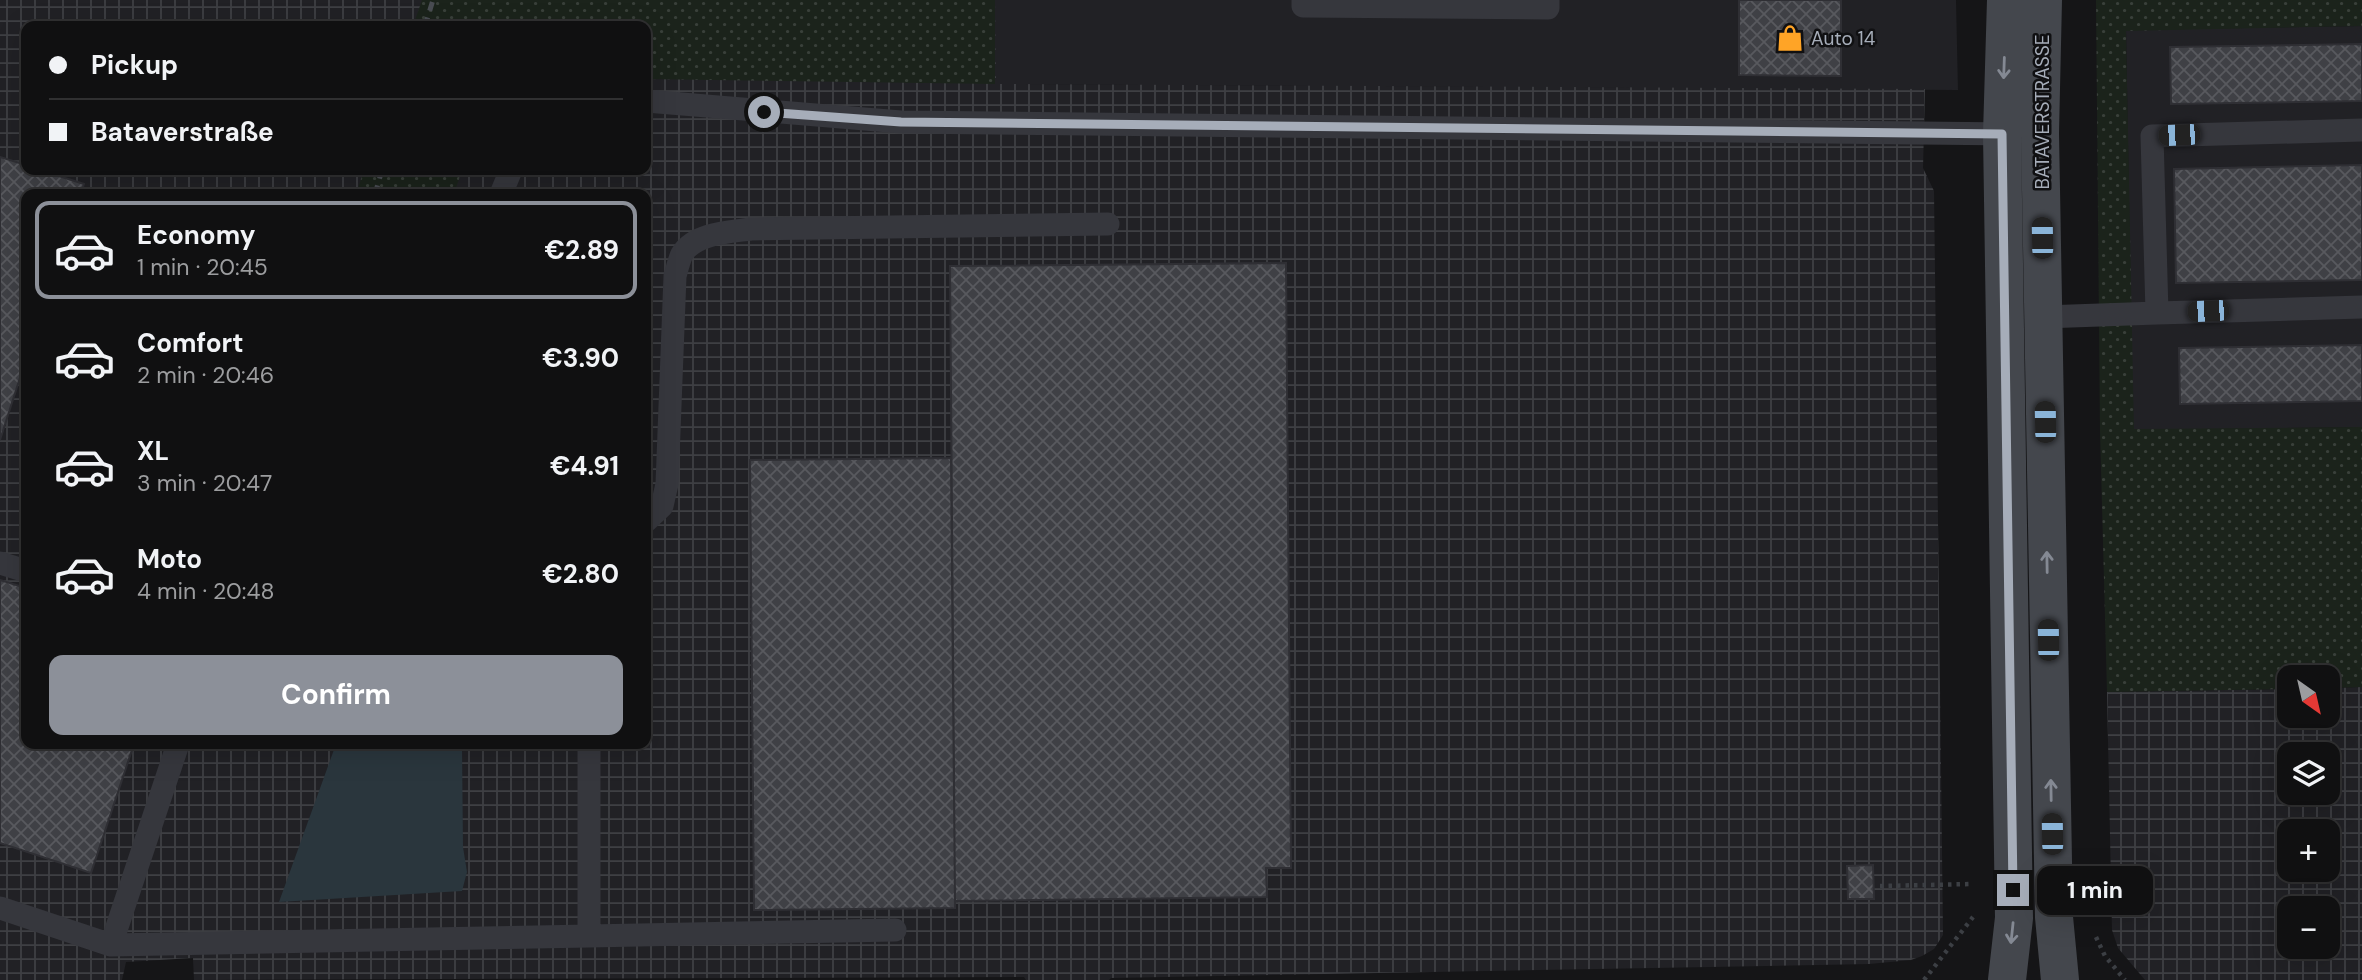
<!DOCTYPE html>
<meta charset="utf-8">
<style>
body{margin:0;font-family:"DM Sans",sans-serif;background:#1e1e1f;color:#f1f3f6;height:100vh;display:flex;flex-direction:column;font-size:26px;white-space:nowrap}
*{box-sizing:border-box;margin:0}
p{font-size:23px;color:#9c9d9f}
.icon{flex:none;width:38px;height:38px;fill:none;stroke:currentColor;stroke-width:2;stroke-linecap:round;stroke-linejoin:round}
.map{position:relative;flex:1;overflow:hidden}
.details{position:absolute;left:21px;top:189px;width:630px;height:560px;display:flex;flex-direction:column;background:#101011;border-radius:14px;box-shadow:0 7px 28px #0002,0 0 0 2px #303031}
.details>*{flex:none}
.top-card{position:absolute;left:21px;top:21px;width:630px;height:154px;border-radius:14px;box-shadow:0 7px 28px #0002,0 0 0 2px #303031;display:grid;align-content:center;height:154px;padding:0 28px;background:#101011}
.needle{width:46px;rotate:146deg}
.tools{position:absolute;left:2277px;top:665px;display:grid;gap:14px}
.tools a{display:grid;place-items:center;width:63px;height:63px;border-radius:14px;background:#101011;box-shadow:0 7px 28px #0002,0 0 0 2px #303031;font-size:35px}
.end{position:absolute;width:32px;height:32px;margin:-16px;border:9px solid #a6adb9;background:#111;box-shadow:0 0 0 4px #111}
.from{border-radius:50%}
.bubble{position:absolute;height:49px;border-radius:14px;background:#101011;box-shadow:0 7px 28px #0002,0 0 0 2px #303031;font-size:23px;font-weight:700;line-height:49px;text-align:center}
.car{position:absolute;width:21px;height:42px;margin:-21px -10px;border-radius:9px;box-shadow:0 0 5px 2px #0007;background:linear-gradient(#222 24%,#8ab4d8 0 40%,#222 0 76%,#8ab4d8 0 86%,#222 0)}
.top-card b{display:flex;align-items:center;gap:24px;height:66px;font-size:26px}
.top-card b+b{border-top:2px solid #303031}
.top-card i{width:18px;height:18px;background:#f1f3f6}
ul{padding:12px 0 0;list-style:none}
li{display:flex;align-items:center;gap:21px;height:98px;margin:0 14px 10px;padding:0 14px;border:4px solid transparent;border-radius:14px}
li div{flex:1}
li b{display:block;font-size:26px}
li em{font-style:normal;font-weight:700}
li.selected{border-color:#8c9099}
li>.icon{width:63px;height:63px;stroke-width:1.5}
.action{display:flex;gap:14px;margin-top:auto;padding:14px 28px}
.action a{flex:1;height:80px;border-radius:14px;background:#8c9099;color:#fff;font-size:28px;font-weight:700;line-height:80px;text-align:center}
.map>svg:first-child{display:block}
.built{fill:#212125}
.industrial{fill:url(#industrial-grid);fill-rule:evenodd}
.grass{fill:url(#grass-dots)}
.water{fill:#2a363d}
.building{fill:url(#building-cross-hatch);stroke:#2f2f34;stroke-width:2}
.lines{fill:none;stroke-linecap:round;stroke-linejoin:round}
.path{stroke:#3c3f44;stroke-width:4.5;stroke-dasharray:3.5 5;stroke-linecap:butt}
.lane{stroke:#36373d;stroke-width:23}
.secondary{stroke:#44474d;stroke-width:38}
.rail{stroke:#494c52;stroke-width:5;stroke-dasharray:9 7;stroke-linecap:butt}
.oneway{stroke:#848993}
.route{stroke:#a6adb9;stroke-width:9}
.labels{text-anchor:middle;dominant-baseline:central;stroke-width:5;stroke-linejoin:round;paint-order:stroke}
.poi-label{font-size:19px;fill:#a6adb9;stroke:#101012;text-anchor:start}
.street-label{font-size:19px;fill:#a6adb9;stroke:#101012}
</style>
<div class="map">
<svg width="2362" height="980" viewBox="0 0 2362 980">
<defs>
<pattern id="industrial-grid" width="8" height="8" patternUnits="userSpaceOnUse" patternTransform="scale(1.75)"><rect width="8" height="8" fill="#212125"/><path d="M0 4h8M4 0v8" fill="none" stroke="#3e3f43"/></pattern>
<pattern id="grass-dots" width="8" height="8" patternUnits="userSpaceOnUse" patternTransform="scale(1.75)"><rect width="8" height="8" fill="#1b231b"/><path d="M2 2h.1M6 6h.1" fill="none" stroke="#39403a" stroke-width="1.8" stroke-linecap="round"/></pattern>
<pattern id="building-cross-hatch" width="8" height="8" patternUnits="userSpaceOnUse" patternTransform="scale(1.75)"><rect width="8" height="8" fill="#3f4045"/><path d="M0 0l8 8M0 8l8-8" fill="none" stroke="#58595e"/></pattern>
</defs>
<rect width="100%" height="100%" fill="#151517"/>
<path class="built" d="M995 0H1956L1958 90 995 84Z
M2362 26V427L2133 430 2126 30Z"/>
<path class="industrial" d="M0 0H995L996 84 1925 89 1923 168 1934 191 1943 935 1934 949 1922 956 1911 960 1869 964 1111 978 1109 980H1026L1024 977 194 980 193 958 126 962 122 980H0ZM26 26H646V170H26ZM26 194H646V744H26Z
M2362 687V980H2145L2118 948 2112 930 2107 692 2289 689V716H2328V688ZM2289 754H2328V793H2289ZM2289 831H2328V870H2289ZM2289 908H2328V947H2289Z"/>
<path class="grass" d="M422 0H995V84L646 79V26H413Z
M2096 0H2362V26L2126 31 2134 429 2362 427V687L2328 688V677H2289V689L2107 692 2100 430Z
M364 170H462L454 194H356Z"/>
<path class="water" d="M336 744H462L463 847 467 872 462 891 279 902Z"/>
<path class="building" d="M1739 0H1841V76L1739 75Z
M2362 44V101L2171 104 2170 47Z
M0 157 26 165V170H40L84 184 81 194H26V359L0 440Z
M2362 165V280L2176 283 2174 169Z
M1286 263 1291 868H1266L1267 897 955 901 950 266Z
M2362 345V401L2180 404 2179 348Z
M951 458 955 908 754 910 750 460Z
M0 580 26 588V744H134L91 873 0 843Z
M1873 865 1874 899H1848L1847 866Z"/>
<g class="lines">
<path class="path" d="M1880 886 1972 884
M2096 937 2105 956 2125 980
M1924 980 1973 917"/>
<path class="lane" d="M1303 0V6L1548 8V0
M646 101 901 122 2014 134
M2362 130 2152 136 2157 313 2362 307
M501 194 511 170
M2043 317 2157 313
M646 521 662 506 667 484 675 276C677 269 679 260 682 254 695 233 729 232 751 229L1108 224
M0 563 26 571
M178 744 111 945 589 936V744
M0 908 111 945
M589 936 895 930"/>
<path class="secondary" d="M2006 0 2002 134 2014 918 2007 980
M2043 0 2040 133 2054 917 2060 980"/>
<path class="rail" d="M425 26 433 0
M375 194 382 170"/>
</g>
<defs><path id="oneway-shaft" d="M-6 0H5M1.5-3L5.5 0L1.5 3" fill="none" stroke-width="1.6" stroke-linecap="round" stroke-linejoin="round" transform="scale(1.75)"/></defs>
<g class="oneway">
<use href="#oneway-shaft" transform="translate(2004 68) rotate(92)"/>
<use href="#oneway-shaft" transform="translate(2047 562) rotate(-91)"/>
<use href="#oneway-shaft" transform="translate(2051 790) rotate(-91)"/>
<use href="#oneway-shaft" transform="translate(2012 933) rotate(96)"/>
</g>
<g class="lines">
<path class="route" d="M764 112 901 122 2002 134 2013 890"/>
</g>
<defs>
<symbol id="shop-bare" viewBox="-9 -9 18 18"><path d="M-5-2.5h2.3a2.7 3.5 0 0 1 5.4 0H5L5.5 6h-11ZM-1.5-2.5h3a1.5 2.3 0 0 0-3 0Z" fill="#ffa426" stroke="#101012" stroke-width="2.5" paint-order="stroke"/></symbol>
</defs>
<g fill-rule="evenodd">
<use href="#shop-bare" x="1771" y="19" width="38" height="38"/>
</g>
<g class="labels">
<g class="poi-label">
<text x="1811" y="38">Auto 14</text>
</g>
<g class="street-label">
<text transform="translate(2042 112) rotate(-90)">BATAVERSTRASSE</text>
</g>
</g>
</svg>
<div class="tools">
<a><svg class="needle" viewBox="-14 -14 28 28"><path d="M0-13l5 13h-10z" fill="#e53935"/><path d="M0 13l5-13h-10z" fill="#9c9d9f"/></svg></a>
<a><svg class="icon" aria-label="layers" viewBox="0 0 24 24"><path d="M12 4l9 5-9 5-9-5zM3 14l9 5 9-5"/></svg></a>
<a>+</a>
<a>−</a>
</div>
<i class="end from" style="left:764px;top:112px"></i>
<i class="end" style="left:2013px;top:890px"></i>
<div class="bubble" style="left:2037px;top:866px;width:116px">1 min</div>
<i class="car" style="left:2179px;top:135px;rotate:268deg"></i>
<i class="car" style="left:2042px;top:238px;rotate:359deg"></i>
<i class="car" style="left:2208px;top:311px;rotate:268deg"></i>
<i class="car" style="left:2045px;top:422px;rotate:359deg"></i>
<i class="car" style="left:2048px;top:640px;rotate:359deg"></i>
<i class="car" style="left:2052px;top:834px;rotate:359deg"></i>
<div class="top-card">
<b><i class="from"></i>Pickup</b>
<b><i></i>Bataverstraße</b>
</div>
<section class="details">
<ul>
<li class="selected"><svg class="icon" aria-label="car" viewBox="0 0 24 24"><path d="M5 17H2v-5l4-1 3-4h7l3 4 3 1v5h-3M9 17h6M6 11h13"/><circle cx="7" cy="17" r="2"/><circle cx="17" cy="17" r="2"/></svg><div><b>Economy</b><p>1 min · 20:45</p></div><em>€2.89</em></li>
<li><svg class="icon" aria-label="car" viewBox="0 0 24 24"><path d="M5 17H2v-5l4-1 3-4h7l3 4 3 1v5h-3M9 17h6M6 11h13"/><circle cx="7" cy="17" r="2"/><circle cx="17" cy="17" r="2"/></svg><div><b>Comfort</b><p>2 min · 20:46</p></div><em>€3.90</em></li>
<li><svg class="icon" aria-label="car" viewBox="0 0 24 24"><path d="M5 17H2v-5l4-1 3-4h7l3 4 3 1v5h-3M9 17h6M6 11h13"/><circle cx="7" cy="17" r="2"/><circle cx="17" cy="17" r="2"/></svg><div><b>XL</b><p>3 min · 20:47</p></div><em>€4.91</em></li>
<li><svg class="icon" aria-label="car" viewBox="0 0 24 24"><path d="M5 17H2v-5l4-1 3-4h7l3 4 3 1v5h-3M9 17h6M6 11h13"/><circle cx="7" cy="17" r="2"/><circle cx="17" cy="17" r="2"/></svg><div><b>Moto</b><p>4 min · 20:48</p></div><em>€2.80</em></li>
</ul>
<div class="action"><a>Confirm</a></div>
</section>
</div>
